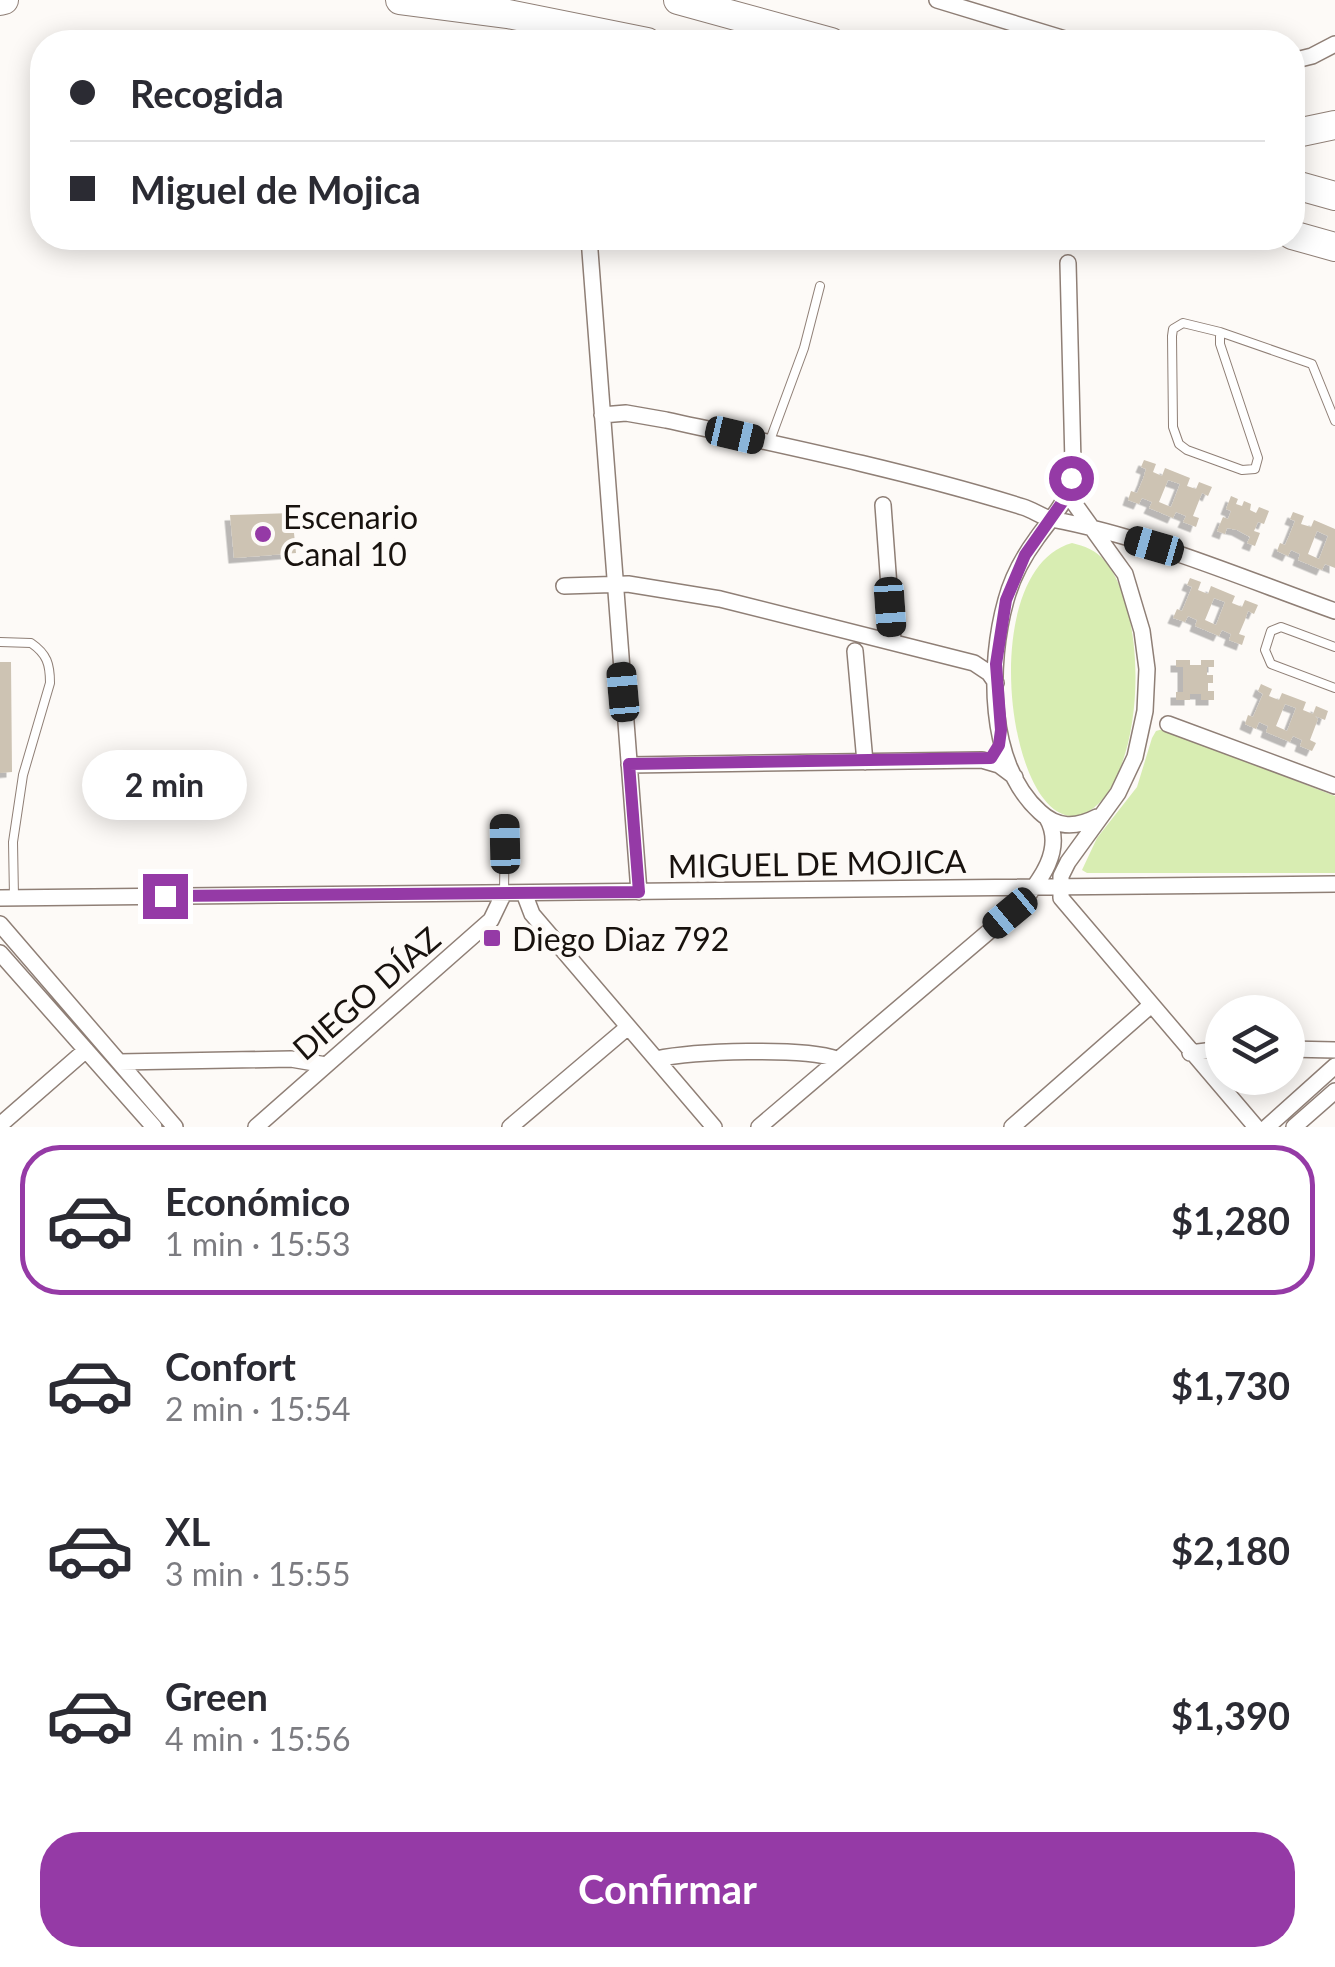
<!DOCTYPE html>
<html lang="es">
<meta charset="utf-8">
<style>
body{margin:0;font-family:Lato,sans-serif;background:#f2f2f3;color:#2b2b33;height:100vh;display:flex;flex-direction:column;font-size:38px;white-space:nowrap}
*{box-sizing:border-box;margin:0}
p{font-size:32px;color:#7c7c81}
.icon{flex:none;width:55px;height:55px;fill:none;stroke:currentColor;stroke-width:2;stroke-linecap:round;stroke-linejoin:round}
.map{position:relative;height:1127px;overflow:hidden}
.sheet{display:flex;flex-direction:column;background:#fff;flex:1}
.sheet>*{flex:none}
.hud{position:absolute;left:30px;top:30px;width:1275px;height:220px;border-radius:40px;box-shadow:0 5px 25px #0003;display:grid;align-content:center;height:220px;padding:0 40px;background:#fff}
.buttons{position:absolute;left:1205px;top:995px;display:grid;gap:20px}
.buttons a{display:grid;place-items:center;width:100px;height:100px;border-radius:50%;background:#fff;box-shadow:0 5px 25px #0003;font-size:50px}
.end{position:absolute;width:45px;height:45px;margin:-22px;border:12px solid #953aa6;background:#fff;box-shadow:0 0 0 5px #fff}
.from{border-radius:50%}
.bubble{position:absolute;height:70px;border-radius:35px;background:#fff;box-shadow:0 5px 25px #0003;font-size:32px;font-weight:700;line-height:70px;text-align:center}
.car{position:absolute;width:30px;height:60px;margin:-30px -15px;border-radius:12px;box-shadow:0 0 8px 2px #0007;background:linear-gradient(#222 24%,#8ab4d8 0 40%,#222 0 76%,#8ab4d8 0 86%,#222 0)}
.hud b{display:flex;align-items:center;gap:35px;height:95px;font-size:38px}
.hud b+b{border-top:2px solid #e1e1e2}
.hud i{width:25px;height:25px;background:#2b2b33}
ul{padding:18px 0 0;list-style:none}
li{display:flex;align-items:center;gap:30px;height:150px;margin:0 20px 15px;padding:0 20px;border:5px solid transparent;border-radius:40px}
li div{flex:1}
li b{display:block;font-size:38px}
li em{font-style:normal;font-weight:700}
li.current{border-color:#953aa6}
li>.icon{width:90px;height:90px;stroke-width:1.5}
.button{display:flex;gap:20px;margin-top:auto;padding:20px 40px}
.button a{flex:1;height:115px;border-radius:40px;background:#953aa6;color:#fff;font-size:40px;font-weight:700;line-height:115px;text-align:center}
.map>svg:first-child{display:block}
.green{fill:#d8edb2}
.building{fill:#cdc3b3;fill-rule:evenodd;filter:url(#shadow)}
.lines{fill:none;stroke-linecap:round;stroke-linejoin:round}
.lane-casing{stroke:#8f7f76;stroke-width:10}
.street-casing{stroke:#8f7f76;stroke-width:18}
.highway-casing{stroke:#8f7f76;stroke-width:30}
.lane{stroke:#fff;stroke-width:8}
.street{stroke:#fff;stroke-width:15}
.highway{stroke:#fff;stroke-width:28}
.route{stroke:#953aa6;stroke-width:12}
.poi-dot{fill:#953aa6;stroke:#fdfaf7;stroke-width:4}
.labels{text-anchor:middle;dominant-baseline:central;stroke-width:8;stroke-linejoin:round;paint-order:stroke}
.poi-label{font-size:32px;fill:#18120e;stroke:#fdfaf7;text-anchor:start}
.street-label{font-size:32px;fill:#18120e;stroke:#fdfaf7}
</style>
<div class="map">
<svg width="1335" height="1127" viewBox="0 0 1335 1127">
<defs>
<filter id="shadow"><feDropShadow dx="-5.5" dy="5.5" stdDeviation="0" flood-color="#0004"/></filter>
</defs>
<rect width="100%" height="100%" fill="#fdfaf7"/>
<path class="green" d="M1072 543C1084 546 1096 550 1105 561 1147 612 1145 748 1103 799 1095 808 1084 817 1070 816 1005 809 978 569 1072 543Z
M1163 729 1335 796V873H1087L1082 870 1097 838 1137 787 1152 738 1156 731Z"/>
<path class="building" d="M1144 460 1156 464 1153 472 1162 476 1165 468 1190 478 1187 486 1196 489 1199 482 1212 487 1208 496 1202 493 1193 516 1199 518 1196 527 1183 522 1186 516 1176 512 1173 518 1149 508 1152 502 1142 498 1139 504 1128 500 1131 491 1137 493 1143 479 1146 469 1141 467ZM1168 480 1180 484 1171 507 1159 502Z
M1231 496 1238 499 1236 504 1242 506 1244 501 1251 504 1250 510 1256 513 1259 507 1269 511 1264 524 1258 522 1254 531 1260 533 1255 546 1247 543 1250 537 1237 530 1227 528 1225 534 1217 531 1223 517 1228 519 1231 511 1226 509Z
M1293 512 1304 516 1301 524 1311 527 1314 520 1335 529V568L1325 564 1322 570 1298 560 1300 554 1291 550 1288 556 1277 551 1280 543 1285 545 1289 536 1295 521 1290 519ZM1317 531 1328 536 1319 559 1308 554Z
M292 513 296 553 234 558 230 515Z
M1190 578 1201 582 1198 590 1208 594 1211 586 1235 596 1232 603 1242 607 1245 600 1258 605 1254 614 1248 611 1245 620 1239 634 1245 636 1242 645 1229 640 1231 634 1222 630 1219 636 1195 626 1197 620 1188 616 1185 622 1173 618 1177 609 1182 611 1192 587 1187 585ZM1214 598 1225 602 1216 625 1205 620Z
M1176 660H1190V665H1201V660H1214V667H1207V675H1213V683H1208V691H1214V700H1201V694H1190V700H1176V692H1183V667H1176Z
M0 662H11L12 772 0 773Z
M1261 684 1272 689 1269 696 1279 700 1282 693 1306 702 1303 710 1313 714 1316 706 1328 711 1325 720 1315 716 1318 719 1310 740 1316 743 1312 751 1300 746 1302 740 1293 736 1290 742 1266 732 1268 726 1259 722 1256 729 1245 724 1248 715 1253 717 1259 703 1263 694 1258 691ZM1285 704 1296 708 1287 731 1276 726Z"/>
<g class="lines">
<defs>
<path id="lane" d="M1220 332V344L1258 458 1255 469 1242 470 1187 450 1179 444 1173 427 1172 336 1173 329 1183 323 1220 332 1312 364 1335 421
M769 443 804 348 820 286
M0 642 31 643C47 654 50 664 50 683L23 775 13 842 14 897
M1335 647 1281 627 1271 631 1265 650 1271 664 1335 688
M504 893 505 819"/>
<path id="street" d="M937 0 1075 42
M1292 61 1312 56 1335 44
M589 238 639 892
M1068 263 1074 503 1125 574 1142 631 1147 669 1145 711 1135 757 1118 793 1068 862 1061 876V898L1256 1127
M602 415 626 413 666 420C786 446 907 471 1023 507 1033 510 1042 517 1051 519 1148 537 1242 578 1335 611
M1070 486C1064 506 1048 522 1037 538 1023 557 1012 578 1006 600 988 664 987 764 1040 812 1057 828 1076 828 1097 817
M883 505 893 641
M564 586 628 584 720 599 974 663 989 673 996 683
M855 651 865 762
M1168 724 1335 786
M629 765 982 760 999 765 1015 777
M524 893 532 914 714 1127
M0 898 1335 884
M0 924 175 1127
M0 953 154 1127
M1288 1049 1335 1050
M1190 1053 1222 1049
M656 1059C694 1051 802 1047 837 1059
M119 1062 291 1059 326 1065
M0 1125 86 1050
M256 1127 491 920 504 893
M510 1127 628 1027
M759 1127 1020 905C1040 881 1065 849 1047 818
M1012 1127 1150 1006
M1267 1127 1335 1066
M1294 1127 1335 1091"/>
<path id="highway" d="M400 0 508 14 647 42
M678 0 831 42
M0 1 4 0
M1292 134 1335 125
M1292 184 1335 196
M1292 235 1335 247"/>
</defs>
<use href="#lane" class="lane-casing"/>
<use href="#street" class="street-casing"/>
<use href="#highway" class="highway-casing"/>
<use href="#lane" class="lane"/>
<use href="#street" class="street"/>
<use href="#highway" class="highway"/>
</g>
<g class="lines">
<path class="route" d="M165 896 639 892 629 764 991 758 999 745 1001 730 996 664 1006 600 1025 555 1068 494 1071 478"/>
</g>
<g class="poi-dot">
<circle cx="263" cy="534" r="10"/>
<rect x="482" y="928" width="20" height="20" rx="5"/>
</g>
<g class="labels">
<g class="poi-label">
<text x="283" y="516">Escenario<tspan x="283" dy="37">Canal 10</tspan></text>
<text x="512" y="938">Diego Diaz 792</text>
</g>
<g class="street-label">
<text transform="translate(817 863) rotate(-1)">MIGUEL DE MOJICA</text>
<text transform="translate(366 993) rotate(-41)">DIEGO DÍAZ</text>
</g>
</g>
</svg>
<div class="buttons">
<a><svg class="icon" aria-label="layers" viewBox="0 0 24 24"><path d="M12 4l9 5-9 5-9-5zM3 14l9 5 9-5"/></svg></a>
</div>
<i class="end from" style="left:1071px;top:478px"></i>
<i class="end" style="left:165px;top:896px"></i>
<div class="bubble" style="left:82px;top:750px;width:165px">2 min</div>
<i class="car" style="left:735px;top:435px;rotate:103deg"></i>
<i class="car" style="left:1154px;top:546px;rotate:286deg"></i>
<i class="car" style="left:890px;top:607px;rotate:176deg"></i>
<i class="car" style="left:623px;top:692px;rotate:355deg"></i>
<i class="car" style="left:505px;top:844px;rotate:359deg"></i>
<i class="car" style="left:1010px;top:913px;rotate:230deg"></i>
<div class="hud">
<b><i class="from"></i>Recogida</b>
<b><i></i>Miguel de Mojica</b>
</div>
</div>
<section class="sheet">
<ul>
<li class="current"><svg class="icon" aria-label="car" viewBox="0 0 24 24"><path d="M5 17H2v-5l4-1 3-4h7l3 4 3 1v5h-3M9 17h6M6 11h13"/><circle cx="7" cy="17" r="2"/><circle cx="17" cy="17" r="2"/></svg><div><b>Económico</b><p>1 min · 15:53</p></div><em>$1,280</em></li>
<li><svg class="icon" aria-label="car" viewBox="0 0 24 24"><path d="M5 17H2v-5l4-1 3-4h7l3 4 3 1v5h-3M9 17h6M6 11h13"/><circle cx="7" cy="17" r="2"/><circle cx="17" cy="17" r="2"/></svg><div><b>Confort</b><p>2 min · 15:54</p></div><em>$1,730</em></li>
<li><svg class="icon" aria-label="car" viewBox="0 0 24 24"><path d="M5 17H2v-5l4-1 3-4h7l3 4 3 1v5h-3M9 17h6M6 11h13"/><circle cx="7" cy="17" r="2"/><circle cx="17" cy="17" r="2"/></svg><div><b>XL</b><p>3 min · 15:55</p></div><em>$2,180</em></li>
<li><svg class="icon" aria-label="car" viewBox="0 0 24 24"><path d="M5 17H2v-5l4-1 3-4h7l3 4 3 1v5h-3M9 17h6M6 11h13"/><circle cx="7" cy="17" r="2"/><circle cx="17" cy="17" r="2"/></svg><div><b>Green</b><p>4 min · 15:56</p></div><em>$1,390</em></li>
</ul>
<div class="button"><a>Confirmar</a></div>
</section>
